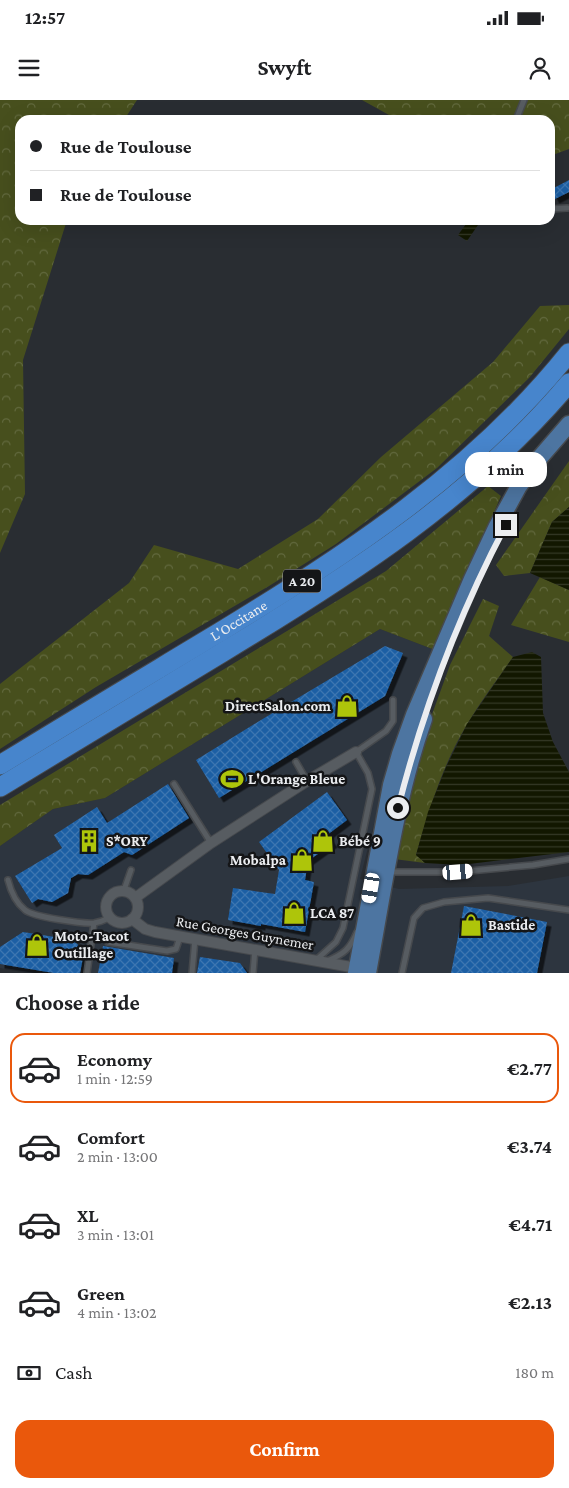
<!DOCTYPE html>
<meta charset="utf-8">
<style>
body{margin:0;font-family:"Crimson Pro",serif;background:#f6f6f6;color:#202124;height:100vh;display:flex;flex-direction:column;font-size:19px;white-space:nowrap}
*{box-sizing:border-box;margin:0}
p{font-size:16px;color:#757577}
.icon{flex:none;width:28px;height:28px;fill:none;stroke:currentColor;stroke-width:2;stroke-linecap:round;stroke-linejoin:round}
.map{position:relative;height:873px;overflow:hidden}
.sheet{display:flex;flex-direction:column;background:#fff;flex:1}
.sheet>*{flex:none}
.hud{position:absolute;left:15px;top:15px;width:540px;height:110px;border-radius:15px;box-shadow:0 5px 20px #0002;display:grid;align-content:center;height:110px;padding:0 15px;background:#fff}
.end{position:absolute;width:22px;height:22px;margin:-11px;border:6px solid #ebedf0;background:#111;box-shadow:0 0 0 2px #111}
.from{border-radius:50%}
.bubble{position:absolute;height:35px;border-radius:15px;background:#fff;box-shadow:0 5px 20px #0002;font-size:16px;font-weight:700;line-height:35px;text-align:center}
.car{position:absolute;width:15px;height:30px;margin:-15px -8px;border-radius:6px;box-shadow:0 0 4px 1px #0007;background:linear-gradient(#fff 24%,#345 0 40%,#fff 0 76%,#345 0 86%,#fff 0)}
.hud b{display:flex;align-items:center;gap:18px;height:48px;font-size:19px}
.hud b+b{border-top:1px solid #e0e0e0}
.hud i{width:12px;height:12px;background:#202124}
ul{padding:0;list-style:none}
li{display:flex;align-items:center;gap:15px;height:70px;margin:0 10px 8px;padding:0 5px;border:2px solid transparent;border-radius:15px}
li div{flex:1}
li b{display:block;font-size:19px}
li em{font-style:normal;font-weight:700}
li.on{border-color:#ea580c}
li>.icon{width:45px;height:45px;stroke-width:1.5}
h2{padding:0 15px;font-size:22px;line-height:60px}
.pay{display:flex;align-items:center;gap:12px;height:55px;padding:0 15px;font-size:19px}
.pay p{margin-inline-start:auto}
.primary-button{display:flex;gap:10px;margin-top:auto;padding:10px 15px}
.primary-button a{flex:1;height:58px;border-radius:15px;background:#ea580c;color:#fff;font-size:20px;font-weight:700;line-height:58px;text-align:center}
.status{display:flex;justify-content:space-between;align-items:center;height:35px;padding:0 25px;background:#fff;direction:ltr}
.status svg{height:14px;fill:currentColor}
header{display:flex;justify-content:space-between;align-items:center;height:65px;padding:0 15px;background:#fff;font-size:22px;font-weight:700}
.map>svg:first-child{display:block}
.built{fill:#2d353f}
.forest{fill:url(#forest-crowns)}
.water{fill:url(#water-rules)}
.building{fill:url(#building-cross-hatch);filter:url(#shadow)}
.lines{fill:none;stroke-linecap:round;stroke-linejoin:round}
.lane-casing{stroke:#46494d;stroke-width:8}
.street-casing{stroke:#46494d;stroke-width:12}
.primary-casing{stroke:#46494d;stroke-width:19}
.highway-casing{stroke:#46494d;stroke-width:21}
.lane{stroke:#575c61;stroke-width:5}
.street{stroke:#575c61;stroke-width:10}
.primary{stroke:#4d75a1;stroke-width:16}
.highway{stroke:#4785cc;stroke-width:19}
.route{stroke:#ebedf0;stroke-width:6}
.labels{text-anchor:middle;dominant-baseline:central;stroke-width:5;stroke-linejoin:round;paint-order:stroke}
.shield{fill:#141517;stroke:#aaacaf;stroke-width:1}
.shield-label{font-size:14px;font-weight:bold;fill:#ebedf0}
.street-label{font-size:15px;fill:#ebedf0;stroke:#141517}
.poi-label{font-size:15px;font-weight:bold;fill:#ebedf0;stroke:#141517;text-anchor:start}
</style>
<div class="status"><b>12:57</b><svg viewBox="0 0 49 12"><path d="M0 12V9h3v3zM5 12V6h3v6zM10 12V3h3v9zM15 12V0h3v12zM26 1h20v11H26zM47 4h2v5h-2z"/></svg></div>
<header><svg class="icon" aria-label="menu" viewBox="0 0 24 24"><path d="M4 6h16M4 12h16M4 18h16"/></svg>Swyft<svg class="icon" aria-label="person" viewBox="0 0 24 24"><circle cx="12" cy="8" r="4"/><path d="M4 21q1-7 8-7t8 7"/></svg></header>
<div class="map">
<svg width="569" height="873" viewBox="0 0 569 873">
<defs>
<pattern id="forest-crowns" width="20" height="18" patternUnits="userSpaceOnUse" patternTransform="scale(1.25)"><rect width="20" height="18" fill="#474f1d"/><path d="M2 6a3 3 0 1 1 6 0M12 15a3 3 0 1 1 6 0" fill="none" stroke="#62693e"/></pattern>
<pattern id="water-rules" width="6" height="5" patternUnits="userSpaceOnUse" patternTransform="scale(1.25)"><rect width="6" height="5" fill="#121700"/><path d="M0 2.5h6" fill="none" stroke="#353926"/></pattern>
<pattern id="building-cross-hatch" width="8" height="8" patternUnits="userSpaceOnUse" patternTransform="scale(1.25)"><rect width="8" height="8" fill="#1c5fa4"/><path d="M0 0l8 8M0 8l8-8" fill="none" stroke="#3d76b1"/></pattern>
<filter id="shadow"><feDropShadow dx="4.5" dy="4.5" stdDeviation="0" flood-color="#0009"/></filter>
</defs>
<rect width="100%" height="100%" fill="#292d32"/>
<path class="built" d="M380 529 435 550 396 637 360 779 399 789 508 786 569 776V873H30L0 868V746L53 709 105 698Z"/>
<path class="forest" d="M0 0H137L124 20H20V120H67L23 260 25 394 0 453Z
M362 0H569V49L550 56V20H398Z
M569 205V229L529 278 437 368 336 444 269 486 96 587 0 649V584L129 483 154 445 238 469 318 419 381 357 493 262 540 206Z
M569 361V407L552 422 530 473 504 476 496 465Z
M488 386 501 396 435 550 380 529 105 698 53 709 0 746V705L386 471Z
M540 477 569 490V542L511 525Z
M483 499 499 506 489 536 513 557C498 579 481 601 468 623 443 663 429 710 416 755L425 763 394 759 419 650 450 565Z"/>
<path class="water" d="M469 120 478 125 467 141 458 135Z
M569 407V490L530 473 552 422Z
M532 552 541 557 543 613 553 642 569 672V752L461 765 425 763 416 755 428 712 446 667 467 624 513 557Z"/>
<path class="building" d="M569 80V92L555 99 550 90Z
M385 546 403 553 385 596 219 698 196 660 261 620Z
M168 684 189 718 132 755 124 752 88 775 78 774 71 778 68 793 52 802 38 799 32 803 15 776 62 748 54 735 97 707 107 723Z
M327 692 347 720 327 735 333 743 308 761 305 780 314 782 305 832 261 824V826L228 820 233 788 275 794 279 770 259 742Z
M464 806 547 822 537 873H451Z
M23 832 74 840 84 852 80 873H54L0 864V847Z
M103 846 174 858 172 873H98Z
M200 857 240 863 247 873H197Z"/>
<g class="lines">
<defs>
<path id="lane" d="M516 20 524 0
M550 109 567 108
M296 662 307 681
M174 684 211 743
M389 772H458L533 765 569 759
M8 780C11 792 15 802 25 810 33 817 83 824 94 823 100 822 105 820 109 818
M124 790 131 770
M108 842 167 851 176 849 180 837
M315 861 336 842 343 828 372 689 368 673 356 652 386 631 393 621V600
M327 861C344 854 350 849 357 832
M87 873 94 823
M192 873 195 839
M253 873 255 849
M402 873 414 818 423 808 444 802 488 798 569 810"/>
<path id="street" d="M106 807a16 16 0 1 1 32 0a16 16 0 1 1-32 0Z
M135 798 211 743 307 681 356 652
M132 819 145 829 155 832 362 869"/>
<path id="primary" d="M356 873 391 685 400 654 414 615 472 479 497 426 519 386 537 361 569 324
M368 873C384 788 395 701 424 619"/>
<g id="highway">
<path id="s1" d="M0 665C73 620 147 576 220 532 349 453 473 373 569 253"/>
<path d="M0 687C74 642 148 597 223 552 349 476 473 397 569 283"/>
</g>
</defs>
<use href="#lane" class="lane-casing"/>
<use href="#street" class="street-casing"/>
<use href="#primary" class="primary-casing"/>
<use href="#highway" class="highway-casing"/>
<use href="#lane" class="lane"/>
<use href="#street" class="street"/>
<use href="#primary" class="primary"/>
<use href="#highway" class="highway"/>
</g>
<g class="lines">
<path class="route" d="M398 708C423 610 459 514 506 425"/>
</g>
<defs>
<symbol id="shop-bare" viewBox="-9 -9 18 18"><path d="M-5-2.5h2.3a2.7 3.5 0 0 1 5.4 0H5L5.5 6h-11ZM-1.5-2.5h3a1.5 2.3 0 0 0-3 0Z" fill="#aec50a" stroke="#141517" stroke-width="2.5" paint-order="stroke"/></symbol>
<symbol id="stadium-bare" viewBox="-9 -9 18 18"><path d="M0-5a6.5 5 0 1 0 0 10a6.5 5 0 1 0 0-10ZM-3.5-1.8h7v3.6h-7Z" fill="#aec50a" stroke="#141517" stroke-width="2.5" paint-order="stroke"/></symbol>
<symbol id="building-bare" viewBox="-9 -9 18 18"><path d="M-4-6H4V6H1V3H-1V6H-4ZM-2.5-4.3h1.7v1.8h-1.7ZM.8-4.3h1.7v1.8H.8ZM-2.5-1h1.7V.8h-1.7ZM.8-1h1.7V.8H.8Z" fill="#aec50a" stroke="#141517" stroke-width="2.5" paint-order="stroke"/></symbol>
</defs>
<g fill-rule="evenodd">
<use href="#shop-bare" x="331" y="590" width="32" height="32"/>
<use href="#stadium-bare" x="216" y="663" width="32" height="32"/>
<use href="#building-bare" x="73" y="725" width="32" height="32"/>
<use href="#shop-bare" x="307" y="725" width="32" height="32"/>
<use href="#shop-bare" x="286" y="744" width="32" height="32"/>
<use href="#shop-bare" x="278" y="797" width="32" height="32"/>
<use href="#shop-bare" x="455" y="809" width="32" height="32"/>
<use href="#shop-bare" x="21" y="829" width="32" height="32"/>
</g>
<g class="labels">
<rect class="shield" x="283" y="469.5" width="38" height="23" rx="4"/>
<g class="shield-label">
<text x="302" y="481">A 20</text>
</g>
<g class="street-label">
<text stroke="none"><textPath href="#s1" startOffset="279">L'Occitane</textPath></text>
<text transform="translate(245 833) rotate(10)">Rue Georges Guynemer</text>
</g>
<g class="poi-label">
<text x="331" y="606" text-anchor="end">DirectSalon.com</text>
<text x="248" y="679">L'Orange Bleue</text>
<text x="106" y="741">S*ORY</text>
<text x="339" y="741">Bébé 9</text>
<text x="286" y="760" text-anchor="end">Mobalpa</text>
<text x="310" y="813">LCA 87</text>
<text x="488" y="825">Bastide</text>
<text x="54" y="836">Moto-Tacot<tspan x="54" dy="17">Outillage</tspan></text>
</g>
</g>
</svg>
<i class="end from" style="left:398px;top:708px"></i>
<i class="end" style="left:506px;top:425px"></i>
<div class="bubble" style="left:465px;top:352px;width:82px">1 min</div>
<i class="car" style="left:458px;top:772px;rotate:85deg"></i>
<i class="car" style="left:371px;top:788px;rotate:190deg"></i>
<div class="hud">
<b><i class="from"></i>Rue de Toulouse</b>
<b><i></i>Rue de Toulouse</b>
</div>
</div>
<section class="sheet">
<h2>Choose a ride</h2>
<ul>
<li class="on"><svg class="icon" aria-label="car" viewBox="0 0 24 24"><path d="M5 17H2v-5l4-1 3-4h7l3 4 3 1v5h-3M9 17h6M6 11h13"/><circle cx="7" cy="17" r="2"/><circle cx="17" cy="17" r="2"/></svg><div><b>Economy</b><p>1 min · 12:59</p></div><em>€2.77</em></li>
<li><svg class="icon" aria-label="car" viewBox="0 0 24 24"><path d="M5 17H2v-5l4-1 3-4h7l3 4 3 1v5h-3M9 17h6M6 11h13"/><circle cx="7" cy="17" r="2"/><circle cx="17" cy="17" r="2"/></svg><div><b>Comfort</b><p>2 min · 13:00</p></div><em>€3.74</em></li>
<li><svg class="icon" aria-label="car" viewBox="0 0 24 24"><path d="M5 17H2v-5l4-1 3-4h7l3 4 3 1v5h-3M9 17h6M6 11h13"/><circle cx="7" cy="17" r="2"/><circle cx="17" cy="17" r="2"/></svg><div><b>XL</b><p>3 min · 13:01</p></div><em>€4.71</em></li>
<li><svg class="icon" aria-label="car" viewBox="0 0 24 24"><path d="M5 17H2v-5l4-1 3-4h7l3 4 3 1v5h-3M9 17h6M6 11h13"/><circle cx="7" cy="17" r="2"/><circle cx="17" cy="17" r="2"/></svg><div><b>Green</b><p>4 min · 13:02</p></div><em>€2.13</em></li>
</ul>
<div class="pay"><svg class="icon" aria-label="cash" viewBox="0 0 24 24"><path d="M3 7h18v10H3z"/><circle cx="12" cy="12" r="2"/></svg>Cash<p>180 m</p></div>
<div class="primary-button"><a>Confirm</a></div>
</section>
